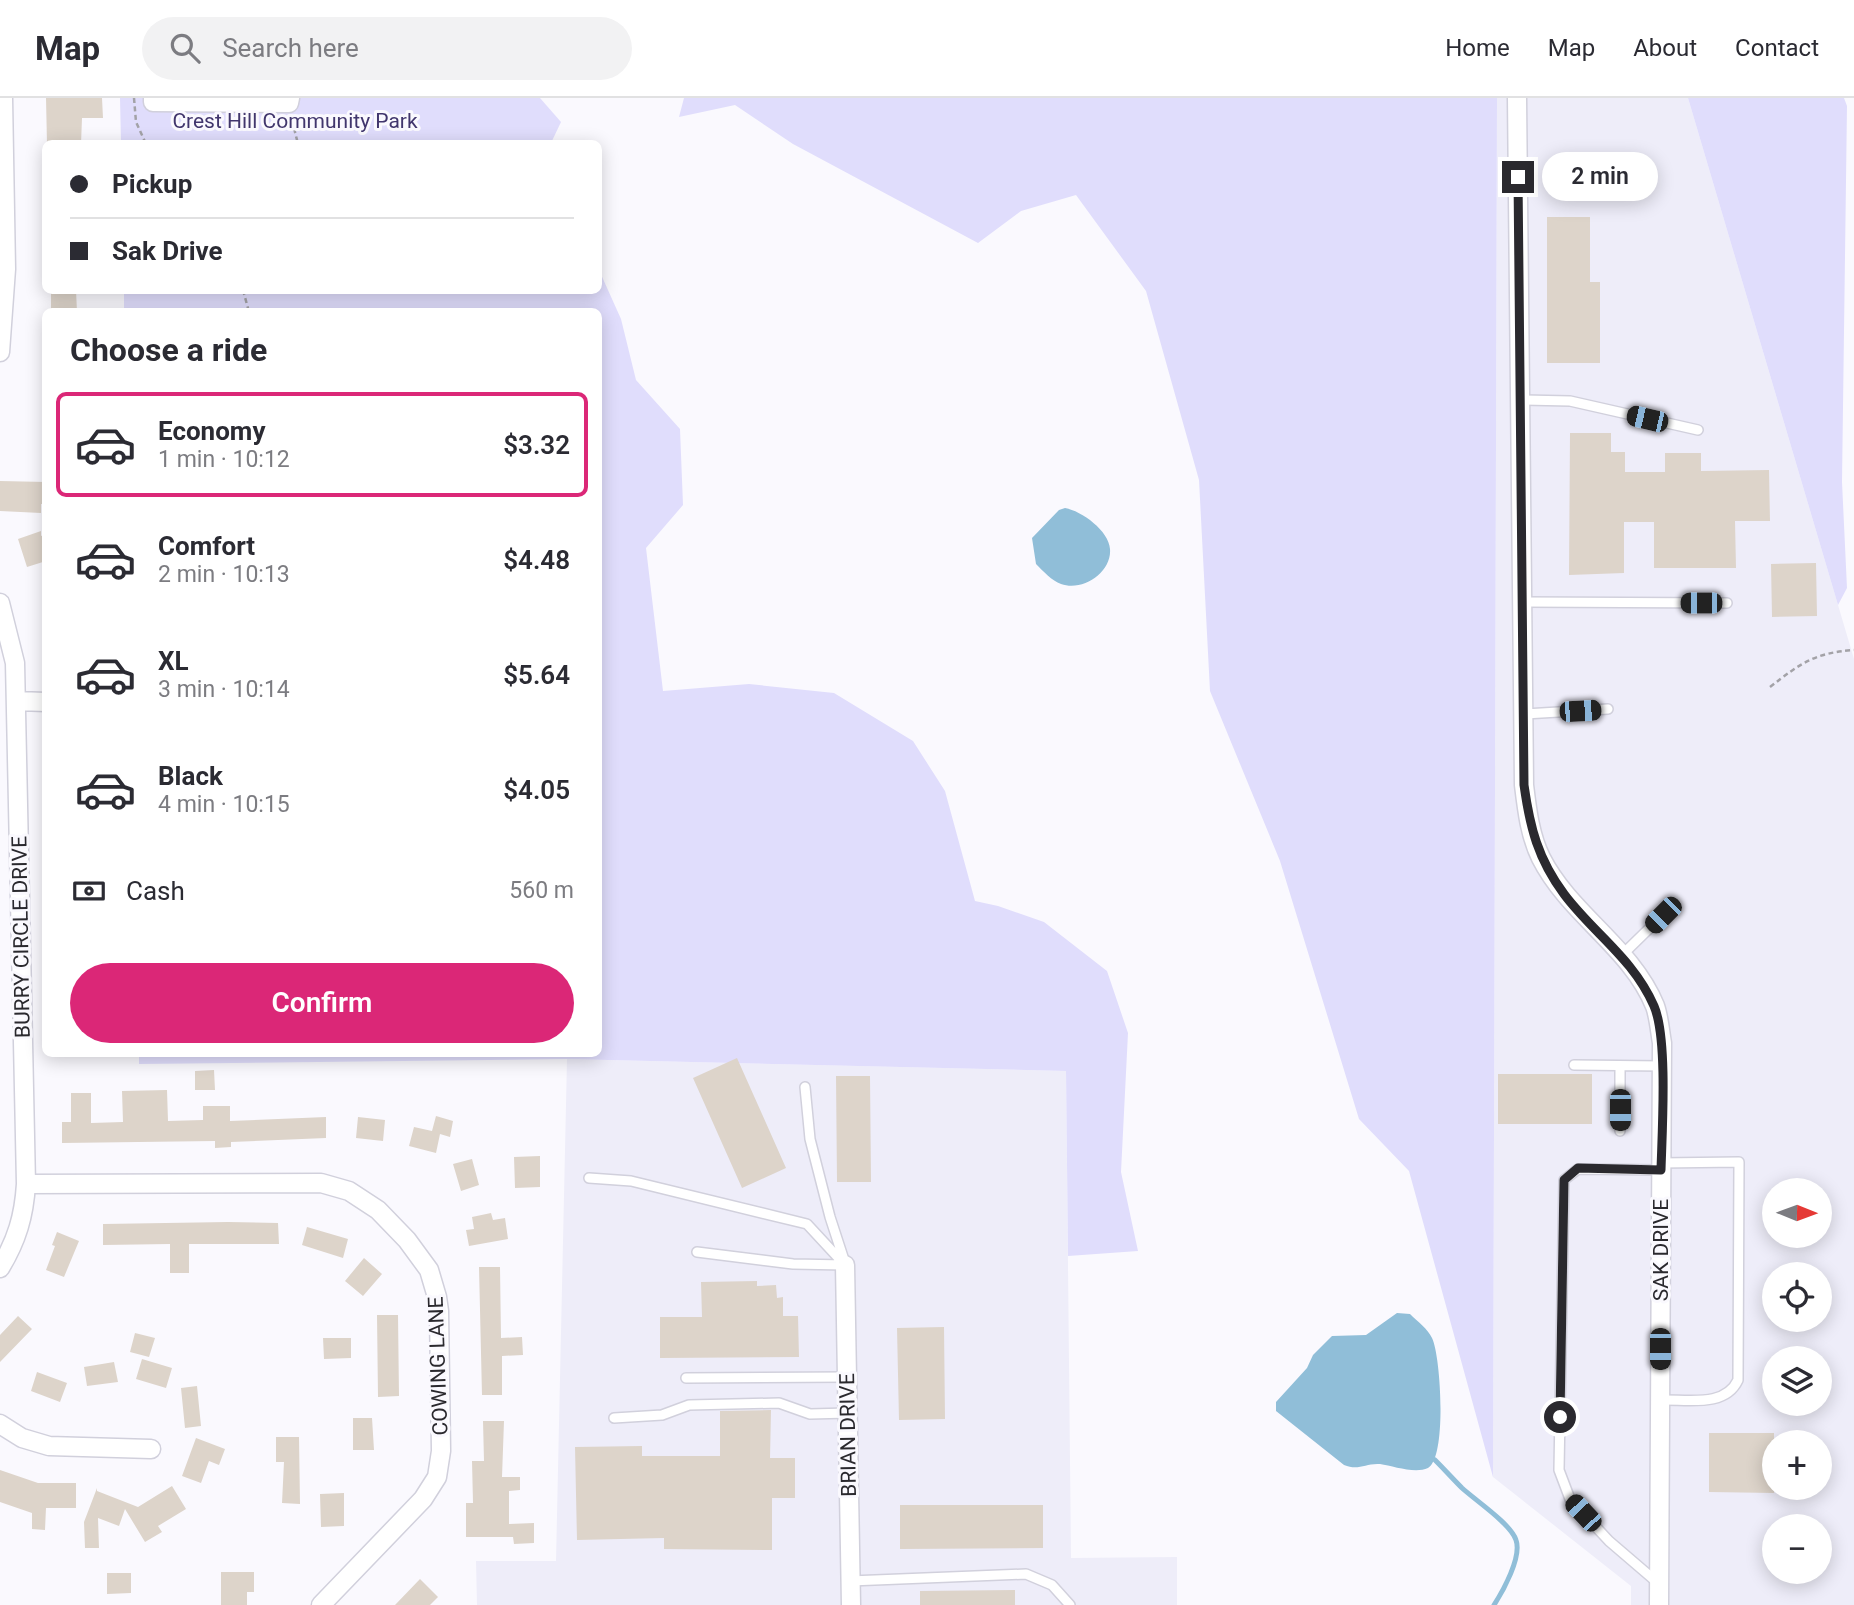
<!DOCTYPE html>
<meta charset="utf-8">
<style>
body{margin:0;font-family:Roboto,sans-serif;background:#f2f2f3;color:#2b2b33;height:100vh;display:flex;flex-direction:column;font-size:26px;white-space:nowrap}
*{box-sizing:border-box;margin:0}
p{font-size:23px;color:#7c7c81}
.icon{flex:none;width:38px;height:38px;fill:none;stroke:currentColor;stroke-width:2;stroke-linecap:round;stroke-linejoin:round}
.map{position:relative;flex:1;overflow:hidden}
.sheet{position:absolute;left:42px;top:210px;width:560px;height:749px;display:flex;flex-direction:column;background:#fff;border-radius:10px;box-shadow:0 4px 18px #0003}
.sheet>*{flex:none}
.top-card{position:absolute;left:42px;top:42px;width:560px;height:154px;border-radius:10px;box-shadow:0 4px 18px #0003;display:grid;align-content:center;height:154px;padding:0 28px;background:#fff}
.needle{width:46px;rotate:91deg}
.fabs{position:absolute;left:1762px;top:1080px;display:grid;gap:14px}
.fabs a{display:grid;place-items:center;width:70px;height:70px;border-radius:50%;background:#fff;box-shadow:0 4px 18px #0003;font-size:35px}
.end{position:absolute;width:32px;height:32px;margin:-16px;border:9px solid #2a292e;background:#fff;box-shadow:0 0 0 4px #fff}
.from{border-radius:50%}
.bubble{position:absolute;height:49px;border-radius:24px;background:#fff;box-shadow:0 4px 18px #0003;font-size:23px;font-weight:600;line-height:49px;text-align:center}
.car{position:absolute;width:21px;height:42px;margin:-21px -10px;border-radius:9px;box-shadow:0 0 5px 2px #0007;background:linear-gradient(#222 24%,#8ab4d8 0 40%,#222 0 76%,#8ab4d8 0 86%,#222 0)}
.top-card b{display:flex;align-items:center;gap:24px;height:66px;font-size:26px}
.top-card b+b{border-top:2px solid #e1e1e2}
.top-card i{width:18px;height:18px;background:#2b2b33}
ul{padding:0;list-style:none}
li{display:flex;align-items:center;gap:21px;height:105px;margin:0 14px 10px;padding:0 14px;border:4px solid transparent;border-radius:10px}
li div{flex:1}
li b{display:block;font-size:26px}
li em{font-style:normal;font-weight:600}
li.on{border-color:#db2777}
li>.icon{width:63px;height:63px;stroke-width:1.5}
h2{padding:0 28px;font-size:32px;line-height:84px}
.pay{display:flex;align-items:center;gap:18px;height:77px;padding:0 28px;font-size:26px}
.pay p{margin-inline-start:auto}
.primary-button{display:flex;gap:14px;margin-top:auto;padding:14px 28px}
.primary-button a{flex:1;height:80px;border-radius:42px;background:#db2777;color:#fff;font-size:28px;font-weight:600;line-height:80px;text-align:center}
header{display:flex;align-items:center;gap:42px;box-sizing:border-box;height:98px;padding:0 35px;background:#fff;border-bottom:2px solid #e1e1e2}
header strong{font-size:33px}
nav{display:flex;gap:38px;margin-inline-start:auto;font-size:24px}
.search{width:490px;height:63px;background:#f2f2f3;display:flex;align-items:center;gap:18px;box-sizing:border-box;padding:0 24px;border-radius:38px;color:#7c7c81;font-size:26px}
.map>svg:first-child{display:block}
.built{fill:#eeedf9;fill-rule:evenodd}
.green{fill:#e0ddfc}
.water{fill:#90bed8}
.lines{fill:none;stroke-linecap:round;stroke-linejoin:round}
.stream{stroke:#90bed8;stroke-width:5}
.building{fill:#ddd4ca}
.lane-casing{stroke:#d1d0dc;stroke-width:12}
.street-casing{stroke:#d1d0dc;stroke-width:21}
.path{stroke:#a3a2a7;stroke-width:2.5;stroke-dasharray:5 3.5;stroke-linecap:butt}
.lane{stroke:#fff;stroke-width:9}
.street{stroke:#fff;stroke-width:18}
.route{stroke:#2a292e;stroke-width:9}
.labels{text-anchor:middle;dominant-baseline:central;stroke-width:6;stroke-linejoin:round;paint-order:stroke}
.park-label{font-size:21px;fill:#41366d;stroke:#faf9fe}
.street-label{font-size:21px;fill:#2a292e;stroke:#faf9fe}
</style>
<header>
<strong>Map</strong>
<div class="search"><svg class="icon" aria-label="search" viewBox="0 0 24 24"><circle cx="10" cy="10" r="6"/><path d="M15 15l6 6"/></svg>Search here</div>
<nav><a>Home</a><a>Map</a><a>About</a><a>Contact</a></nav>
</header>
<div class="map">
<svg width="1854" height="1507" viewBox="0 0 1854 1507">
<rect width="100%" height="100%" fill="#faf9fe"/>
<path class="built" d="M1497 0H1688L1854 561V1507H1631V1488L1493 1379ZM1774 1092H1820V1138H1774ZM1774 1176H1820V1222H1774ZM1774 1260H1820V1306H1774ZM1774 1344H1820V1390H1774ZM1774 1428H1820V1474H1774Z
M567 961 1066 973 1071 1460 1177 1459V1507H477L476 1463H556Z"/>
<path class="green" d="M120 0H540L561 24 551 45H121Z
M684 0H1497L1493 1379 1409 1073 1359 1021 1280 763 1210 593 1199 382 1146 193 1076 97 1021 113 978 145 793 46 735 7 679 19Z
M1688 0H1844L1847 8 1842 384 1847 490 1838 507Z
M599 172 621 221 636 282 680 331 683 407 646 450 663 593 749 586 834 595 913 643 945 693 975 803 998 808 1044 824 1107 873 1128 935 1121 1074 1138 1153 1068 1158 1066 973 567 961 139 966V956H598V214H124V193L598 192Z"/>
<path class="water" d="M1065 410C1082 413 1109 433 1110 451 1112 474 1083 494 1061 486 1052 483 1043 473 1036 466L1032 440 1059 412Z
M1397 1215 1410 1216C1417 1223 1428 1231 1432 1240 1441 1258 1447 1360 1428 1370 1415 1376 1393 1368 1380 1366 1365 1365 1359 1373 1344 1367L1276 1313V1304L1307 1270 1313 1257 1332 1238 1366 1237Z"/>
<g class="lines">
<path class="stream" d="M1435 1362C1444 1371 1453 1381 1462 1390 1475 1402 1511 1426 1516 1442 1522 1459 1503 1493 1494 1507"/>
</g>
<path class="building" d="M46 0H102L103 20H82L81 46H47Z
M1547 119H1590V184H1600V265H1547Z
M51 192H76L77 214H51Z
M1570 335H1611V354H1625V374H1665V355H1701V373L1769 372 1770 423H1735L1736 470H1654V424H1624V475L1569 477Z
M0 383 46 384V406H41V415L0 413Z
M41 433V438L46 436V463L27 469 18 441Z
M1816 465 1817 518 1772 519 1771 466Z
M737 960 786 1070 742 1090 693 980Z
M214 972 215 992H195V973Z
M1498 976H1592V1026H1498Z
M836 978H870L871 1084H837Z
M167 992 168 1023 203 1022V1008H230V1023L326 1019V1040L231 1044V1049L215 1050V1043L62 1045V1024H71V995H91V1025L123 1024 122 993Z
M436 1018 453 1023 450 1039 440 1036 436 1055 409 1048 414 1029 432 1033Z
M358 1019 385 1022 383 1043 356 1040Z
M540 1058V1089L515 1090 514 1059Z
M472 1061 479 1087 461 1093 453 1066Z
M491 1115 493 1122 505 1120 508 1141 469 1148 466 1132 474 1131 472 1119Z
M228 1124 278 1125 279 1146H189V1175H170V1146L103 1147V1126Z
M307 1129 348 1141 343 1160 302 1147Z
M57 1134 79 1143 64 1179 46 1172 55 1148 52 1147Z
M364 1160 382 1176 363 1198 345 1183Z
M479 1169H500L501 1240 522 1239 523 1257 502 1258V1297H482Z
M757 1183V1188L776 1187 777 1200 783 1199V1218H798L799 1259 660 1260V1219H702L701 1184Z
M377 1217H398L399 1298 378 1299Z
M18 1218 32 1231 0 1264V1237Z
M944 1229 945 1321 899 1322 897 1230Z
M135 1235 155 1240 149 1259 130 1254Z
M323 1240H351V1260L324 1261Z
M142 1261 172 1270 166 1290 136 1281Z
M114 1264 118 1284 87 1288 84 1269Z
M37 1274 67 1285 60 1304 31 1293Z
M197 1288 201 1328 185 1330 181 1290Z
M771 1312 770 1360H795V1400H772V1452L664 1451V1440L577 1442 575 1349 642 1348V1358H720V1313Z
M353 1320H372L374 1352H353Z
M483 1323H504L502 1379H520V1392L509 1393V1426L534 1425V1445L514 1446 513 1439H466V1405H473L472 1363H484Z
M1709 1335H1774V1395L1709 1394Z
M276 1339H299L300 1406 282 1405 284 1364H276Z
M196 1340 225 1351 219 1367 209 1363 201 1385 182 1378Z
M0 1372 38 1385H76V1410H46L45 1432 32 1431V1415L0 1404Z
M172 1388 186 1411 158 1428 162 1434 145 1444 125 1411 119 1428 98 1420 99 1450H85L84 1424 97 1390V1393L138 1409Z
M344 1395V1428L321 1429 320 1396Z
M900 1407H1043V1450L900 1451Z
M221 1474H254V1494H247V1507H221Z
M107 1475H131V1495L107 1496Z
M420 1481 438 1499 430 1507H395Z
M1015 1492V1507H920V1493Z"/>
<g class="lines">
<defs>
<path id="lane" d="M1520 302 1570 303 1698 332
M1523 504 1727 505
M1525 616 1608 611
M1622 857 1663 817
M1574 967 1662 968
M1620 968V1033
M805 989 810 1041 830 1119 844 1162
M589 1080 631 1083 807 1126 845 1167
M697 1154 793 1166 845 1167
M686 1280 848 1279
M1660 1302C1687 1301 1725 1310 1738 1282L1739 1064 1661 1065
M614 1320 662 1317 689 1307 779 1305 810 1316 848 1315
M850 1483 1026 1476 1052 1487 1070 1507
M1658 1485 1609 1443 1570 1401 1559 1372 1564 1082 1578 1071 1661 1072"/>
<path id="street" d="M153 0V4L289 5 290 0
M1517 0 1524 687C1527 712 1530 738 1541 760 1570 817 1631 849 1655 908 1659 919 1660 934 1662 945L1659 1507
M0 254 6 171 3 0
M0 505 15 565 26 1086C24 1118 17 1142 0 1170
M17 603 46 604
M26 1086 321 1085 349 1093 378 1112 407 1142 429 1172 437 1199 439 1213 441 1353 437 1379 423 1401 321 1507
M845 1167 851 1507
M0 1326 22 1340 49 1348 151 1351"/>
</defs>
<use href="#lane" class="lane-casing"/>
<use href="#street" class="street-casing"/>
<path class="path" d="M134 0 136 24 146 46
M292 22 298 46
M243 192 249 214
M1770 589C1801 565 1814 555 1854 552"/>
<use href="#lane" class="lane"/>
<use href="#street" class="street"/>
</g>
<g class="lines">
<path class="route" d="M1518 79 1524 687C1530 730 1538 761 1564 796 1593 835 1633 860 1654 908 1668 940 1662 1034 1661 1072L1578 1070 1564 1082 1560 1319"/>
</g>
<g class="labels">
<g class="park-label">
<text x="295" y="23">Crest Hill Community Park</text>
</g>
<g class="street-label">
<text transform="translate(21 839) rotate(-91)">BURRY CIRCLE DRIVE</text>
<text transform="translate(1661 1152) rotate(-90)">SAK DRIVE</text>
<text transform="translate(438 1268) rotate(-92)">COWING LANE</text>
<text transform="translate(848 1337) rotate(-91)">BRIAN DRIVE</text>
</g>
</g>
</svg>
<div class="fabs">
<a><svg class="needle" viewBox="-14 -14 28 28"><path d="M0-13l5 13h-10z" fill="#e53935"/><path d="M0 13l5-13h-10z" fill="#7c7c81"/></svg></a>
<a><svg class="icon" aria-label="locate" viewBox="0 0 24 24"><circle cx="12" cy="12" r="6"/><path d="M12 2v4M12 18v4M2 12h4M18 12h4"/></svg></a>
<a><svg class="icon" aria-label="layers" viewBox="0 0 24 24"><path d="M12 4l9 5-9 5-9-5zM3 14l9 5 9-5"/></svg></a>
<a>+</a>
<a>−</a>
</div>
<i class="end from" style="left:1560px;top:1319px"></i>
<i class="end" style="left:1518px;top:79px"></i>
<div class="bubble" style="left:1542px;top:54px;width:116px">2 min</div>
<i class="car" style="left:1647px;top:321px;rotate:283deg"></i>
<i class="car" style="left:1701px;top:505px;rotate:270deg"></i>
<i class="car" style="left:1580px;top:613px;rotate:87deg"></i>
<i class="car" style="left:1663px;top:817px;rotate:225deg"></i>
<i class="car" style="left:1620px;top:1012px;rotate:180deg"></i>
<i class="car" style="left:1660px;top:1251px;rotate:180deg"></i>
<i class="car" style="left:1583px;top:1415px;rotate:317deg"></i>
<div class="top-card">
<b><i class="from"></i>Pickup</b>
<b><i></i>Sak Drive</b>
</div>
<section class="sheet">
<h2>Choose a ride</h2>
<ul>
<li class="on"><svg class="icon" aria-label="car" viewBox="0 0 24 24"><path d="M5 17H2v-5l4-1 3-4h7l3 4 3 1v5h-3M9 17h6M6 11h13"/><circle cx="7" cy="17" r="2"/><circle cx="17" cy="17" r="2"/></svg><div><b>Economy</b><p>1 min · 10:12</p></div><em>$3.32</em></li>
<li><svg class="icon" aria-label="car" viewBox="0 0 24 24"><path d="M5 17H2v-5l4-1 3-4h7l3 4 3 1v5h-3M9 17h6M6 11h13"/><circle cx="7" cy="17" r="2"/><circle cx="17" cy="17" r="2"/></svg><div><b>Comfort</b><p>2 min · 10:13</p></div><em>$4.48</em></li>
<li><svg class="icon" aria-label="car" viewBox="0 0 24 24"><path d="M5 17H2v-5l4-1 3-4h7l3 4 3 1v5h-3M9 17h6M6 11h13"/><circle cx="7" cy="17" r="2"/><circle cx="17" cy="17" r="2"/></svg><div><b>XL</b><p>3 min · 10:14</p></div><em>$5.64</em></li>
<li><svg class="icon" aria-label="car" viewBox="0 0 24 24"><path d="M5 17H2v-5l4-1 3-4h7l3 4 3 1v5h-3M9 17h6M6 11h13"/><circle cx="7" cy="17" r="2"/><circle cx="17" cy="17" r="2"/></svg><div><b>Black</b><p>4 min · 10:15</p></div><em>$4.05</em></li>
</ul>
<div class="pay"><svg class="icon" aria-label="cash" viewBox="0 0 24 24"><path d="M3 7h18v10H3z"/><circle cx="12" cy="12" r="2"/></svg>Cash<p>560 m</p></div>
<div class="primary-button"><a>Confirm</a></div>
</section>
</div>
